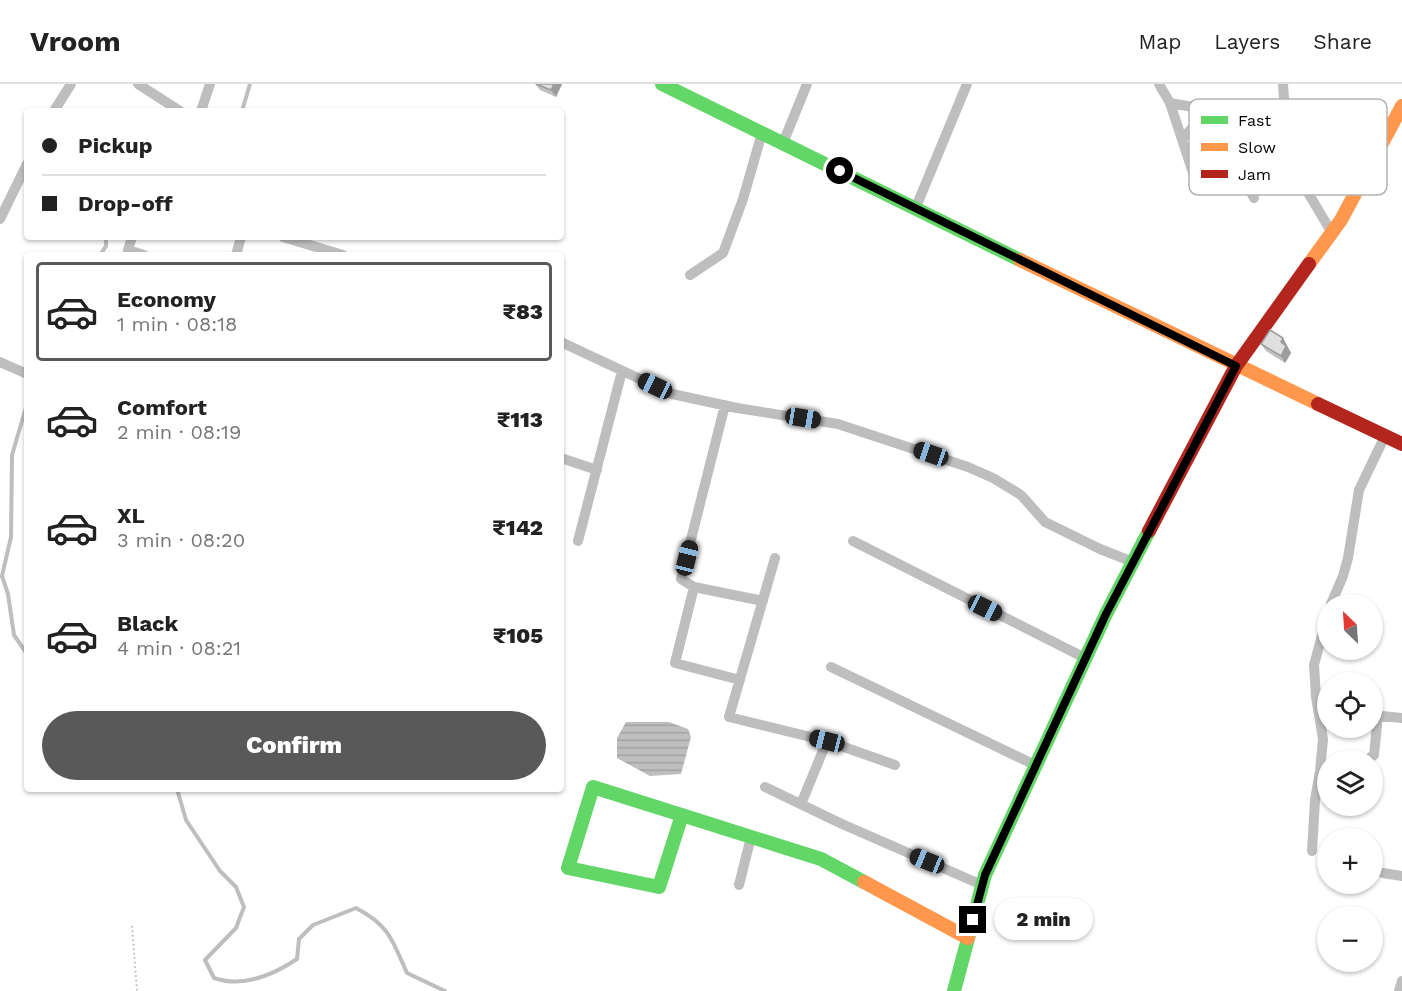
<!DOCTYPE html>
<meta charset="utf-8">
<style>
body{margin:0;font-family:"Work Sans",sans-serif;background:#f6f6f6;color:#222;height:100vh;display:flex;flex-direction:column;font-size:22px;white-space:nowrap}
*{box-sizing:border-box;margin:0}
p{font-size:20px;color:#767676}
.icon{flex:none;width:33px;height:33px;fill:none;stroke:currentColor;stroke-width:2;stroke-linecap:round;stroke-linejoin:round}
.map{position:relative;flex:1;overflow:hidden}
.sheet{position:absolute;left:24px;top:168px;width:540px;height:540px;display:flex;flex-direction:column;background:#fff;border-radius:6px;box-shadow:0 2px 4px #0004}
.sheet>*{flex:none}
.banner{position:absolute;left:24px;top:24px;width:540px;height:132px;border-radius:6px;box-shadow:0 2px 4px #0004;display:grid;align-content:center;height:132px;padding:0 18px;background:#fff}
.needle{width:39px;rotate:335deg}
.buttons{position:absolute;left:1317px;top:510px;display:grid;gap:12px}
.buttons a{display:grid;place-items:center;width:66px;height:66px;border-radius:50%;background:#fff;box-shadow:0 2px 4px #0004;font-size:30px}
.end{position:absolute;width:27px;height:27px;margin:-14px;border:8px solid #000;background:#fff;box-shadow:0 0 0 3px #fff}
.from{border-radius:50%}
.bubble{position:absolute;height:42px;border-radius:21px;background:#fff;box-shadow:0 2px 4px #0004;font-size:20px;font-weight:800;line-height:42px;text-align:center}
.car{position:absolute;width:18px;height:36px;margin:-18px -9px;border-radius:8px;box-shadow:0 0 4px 2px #0007;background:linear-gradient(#222 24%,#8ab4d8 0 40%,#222 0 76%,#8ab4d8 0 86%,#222 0)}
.banner b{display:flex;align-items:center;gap:21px;height:57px;font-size:22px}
.banner b+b{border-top:2px solid #e0e0e0}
.banner i{width:15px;height:15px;background:#222}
ul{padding:10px 0 0;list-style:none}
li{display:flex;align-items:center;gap:18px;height:99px;margin:0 12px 9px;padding:0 6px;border:3px solid transparent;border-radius:6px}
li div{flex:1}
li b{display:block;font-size:22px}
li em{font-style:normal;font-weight:800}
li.active{border-color:#595959}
li>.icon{width:54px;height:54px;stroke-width:1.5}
.action{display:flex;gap:12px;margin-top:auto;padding:12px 18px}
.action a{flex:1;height:69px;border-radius:36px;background:#595959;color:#fff;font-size:24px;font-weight:800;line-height:69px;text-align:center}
header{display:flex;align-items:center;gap:36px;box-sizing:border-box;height:84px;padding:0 30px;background:#fff;border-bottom:2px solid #e0e0e0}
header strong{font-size:28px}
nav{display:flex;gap:33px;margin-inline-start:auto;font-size:21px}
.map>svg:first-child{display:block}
.water{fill:url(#water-rules)}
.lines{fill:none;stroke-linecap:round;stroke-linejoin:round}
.stream{stroke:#bebebe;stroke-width:4}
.path{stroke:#b9b9b9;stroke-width:2;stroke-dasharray:1.5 3;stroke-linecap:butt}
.street{stroke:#bebebe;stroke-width:10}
.fast{stroke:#63d668;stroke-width:14}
.slow{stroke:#ff974d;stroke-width:14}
.jam{stroke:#b3261e;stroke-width:14}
.wall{fill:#c0c0c0}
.shaded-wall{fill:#9c9c9c}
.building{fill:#dfdfdf;stroke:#9c9c9c;stroke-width:1.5}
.route{stroke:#000;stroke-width:8}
.key{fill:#fff;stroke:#b2b2b2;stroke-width:1.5}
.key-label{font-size:16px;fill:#000}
</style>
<header>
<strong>Vroom</strong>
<nav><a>Map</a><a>Layers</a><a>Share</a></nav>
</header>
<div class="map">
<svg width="1402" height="907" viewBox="0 0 1402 907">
<defs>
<pattern id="water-rules" width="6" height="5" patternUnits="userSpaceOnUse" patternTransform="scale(1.5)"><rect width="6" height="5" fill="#bebebe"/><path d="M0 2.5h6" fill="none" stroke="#a2a2a2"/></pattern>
</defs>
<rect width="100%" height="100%" fill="#fff"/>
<path class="water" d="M626 638H669L688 645 691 653 681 690 650 692 617 674V654Z"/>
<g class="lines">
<path class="stream" d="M242 27 250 0
M100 171 106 162V153
M27 320 12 371 11 453 2 492 8 510 14 551 27 570
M177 705 186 736 220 787 236 803 244 823 236 844 205 876 214 894C243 904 273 891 297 875L299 855 313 841 356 824C390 842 392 856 407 889L445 907"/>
<path class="path" d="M132 842 137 907"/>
<path class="street" d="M138 0 180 27
M1159 0 1170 19 1210 26 1285 31
M1283 0 1286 42 1295 87 1332 149
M1170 19 1194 92 1247 100 1254 114
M54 27 71 0
M201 27 210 0
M1182 55 1196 40 1216 26
M783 59 807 0
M916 123 967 0
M0 135 27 80
M132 153 128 166 144 171
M283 153 343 171
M236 171 241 153
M690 191 723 169 743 115 762 49
M561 258 672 310 737 324 838 340 968 383 993 394 1021 411 1045 438 1100 465 1133 478
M0 278 27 290
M725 321 681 495 694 503 763 517
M561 374 597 386
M578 457 622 287
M853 457 1085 574
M775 474 729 633 827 657 895 681
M694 503 675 579 740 596
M1331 520 1343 492 1348 474 1359 406 1385 352
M831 583 1035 681
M1372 631 1402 634
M1370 676 1371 673 1374 671 1378 631
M765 703 842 740 982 801
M801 720 827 657
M1312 767 1315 716 1320 687 1323 655 1316 613 1314 581 1328 529
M1383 789 1402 792
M739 801 751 753
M1399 907 1402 897"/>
<path class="fast" d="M662 0 1020 176
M682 731 659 803 568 784 593 703 821 775 864 798
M954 907 985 791 1106 530 1149 447"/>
<path class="slow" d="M1020 176 1318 320
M1309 180 1341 136 1402 22
M864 798 968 854"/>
<path class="jam" d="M1318 320 1402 360
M1149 447 1236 282 1309 180"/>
</g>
<path class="wall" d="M535 0H562L556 13 540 6Z
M1283 254 1291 269 1285 279 1266 267 1261 260Z"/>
<path class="shaded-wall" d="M554 0H562L556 13 551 6Z
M1283 254 1291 269 1285 279 1281 272V258Z"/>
<path class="building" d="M536 0H554L551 6Z
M1270 246 1283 254 1281 258 1286 262 1281 272 1261 260Z"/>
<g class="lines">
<path class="route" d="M840 87 1236 282 1106 530 985 791 973 836"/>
</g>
<rect x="1189" y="15" width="198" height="96" rx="9" class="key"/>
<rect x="1201" y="32" width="27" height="8" fill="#63d668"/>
<rect x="1201" y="59" width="27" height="8" fill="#ff974d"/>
<rect x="1201" y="86" width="27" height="8" fill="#b3261e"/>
<g class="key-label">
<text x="1238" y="42">Fast</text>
<text x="1238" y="69">Slow</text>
<text x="1238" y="96">Jam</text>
</g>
</svg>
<div class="buttons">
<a><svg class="needle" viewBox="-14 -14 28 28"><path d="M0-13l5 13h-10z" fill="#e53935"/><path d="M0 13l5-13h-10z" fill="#767676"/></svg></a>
<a><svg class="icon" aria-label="locate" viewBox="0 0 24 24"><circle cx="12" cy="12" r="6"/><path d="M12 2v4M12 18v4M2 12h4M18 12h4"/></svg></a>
<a><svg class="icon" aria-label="layers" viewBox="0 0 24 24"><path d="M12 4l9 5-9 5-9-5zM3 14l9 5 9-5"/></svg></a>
<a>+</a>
<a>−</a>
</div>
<i class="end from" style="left:840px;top:87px"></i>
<i class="end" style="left:973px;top:836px"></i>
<div class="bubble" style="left:994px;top:814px;width:99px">2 min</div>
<i class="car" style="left:655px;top:302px;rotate:295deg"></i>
<i class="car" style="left:803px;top:334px;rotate:99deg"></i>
<i class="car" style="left:931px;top:370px;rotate:289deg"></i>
<i class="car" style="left:687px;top:474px;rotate:14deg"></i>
<i class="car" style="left:985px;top:524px;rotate:116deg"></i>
<i class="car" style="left:827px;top:657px;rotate:284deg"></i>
<i class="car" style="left:927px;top:777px;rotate:292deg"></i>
<div class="banner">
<b><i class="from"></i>Pickup</b>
<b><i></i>Drop-off</b>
</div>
<section class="sheet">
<ul>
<li class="active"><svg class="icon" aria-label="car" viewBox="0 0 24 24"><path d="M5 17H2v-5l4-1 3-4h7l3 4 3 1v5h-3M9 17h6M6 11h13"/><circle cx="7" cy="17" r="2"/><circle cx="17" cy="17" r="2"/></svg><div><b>Economy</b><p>1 min · 08:18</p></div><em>₹83</em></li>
<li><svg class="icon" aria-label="car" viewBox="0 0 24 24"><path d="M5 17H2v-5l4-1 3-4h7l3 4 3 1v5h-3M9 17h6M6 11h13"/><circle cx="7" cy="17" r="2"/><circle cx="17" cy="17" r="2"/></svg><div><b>Comfort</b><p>2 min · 08:19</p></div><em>₹113</em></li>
<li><svg class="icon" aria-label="car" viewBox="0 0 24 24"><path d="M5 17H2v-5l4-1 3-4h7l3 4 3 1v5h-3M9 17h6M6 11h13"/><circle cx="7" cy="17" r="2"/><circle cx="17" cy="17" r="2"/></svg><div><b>XL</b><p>3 min · 08:20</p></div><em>₹142</em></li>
<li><svg class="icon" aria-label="car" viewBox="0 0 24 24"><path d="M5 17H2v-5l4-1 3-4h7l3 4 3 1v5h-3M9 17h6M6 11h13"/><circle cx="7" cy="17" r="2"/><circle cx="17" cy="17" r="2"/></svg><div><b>Black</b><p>4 min · 08:21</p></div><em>₹105</em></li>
</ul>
<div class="action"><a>Confirm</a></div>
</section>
</div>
